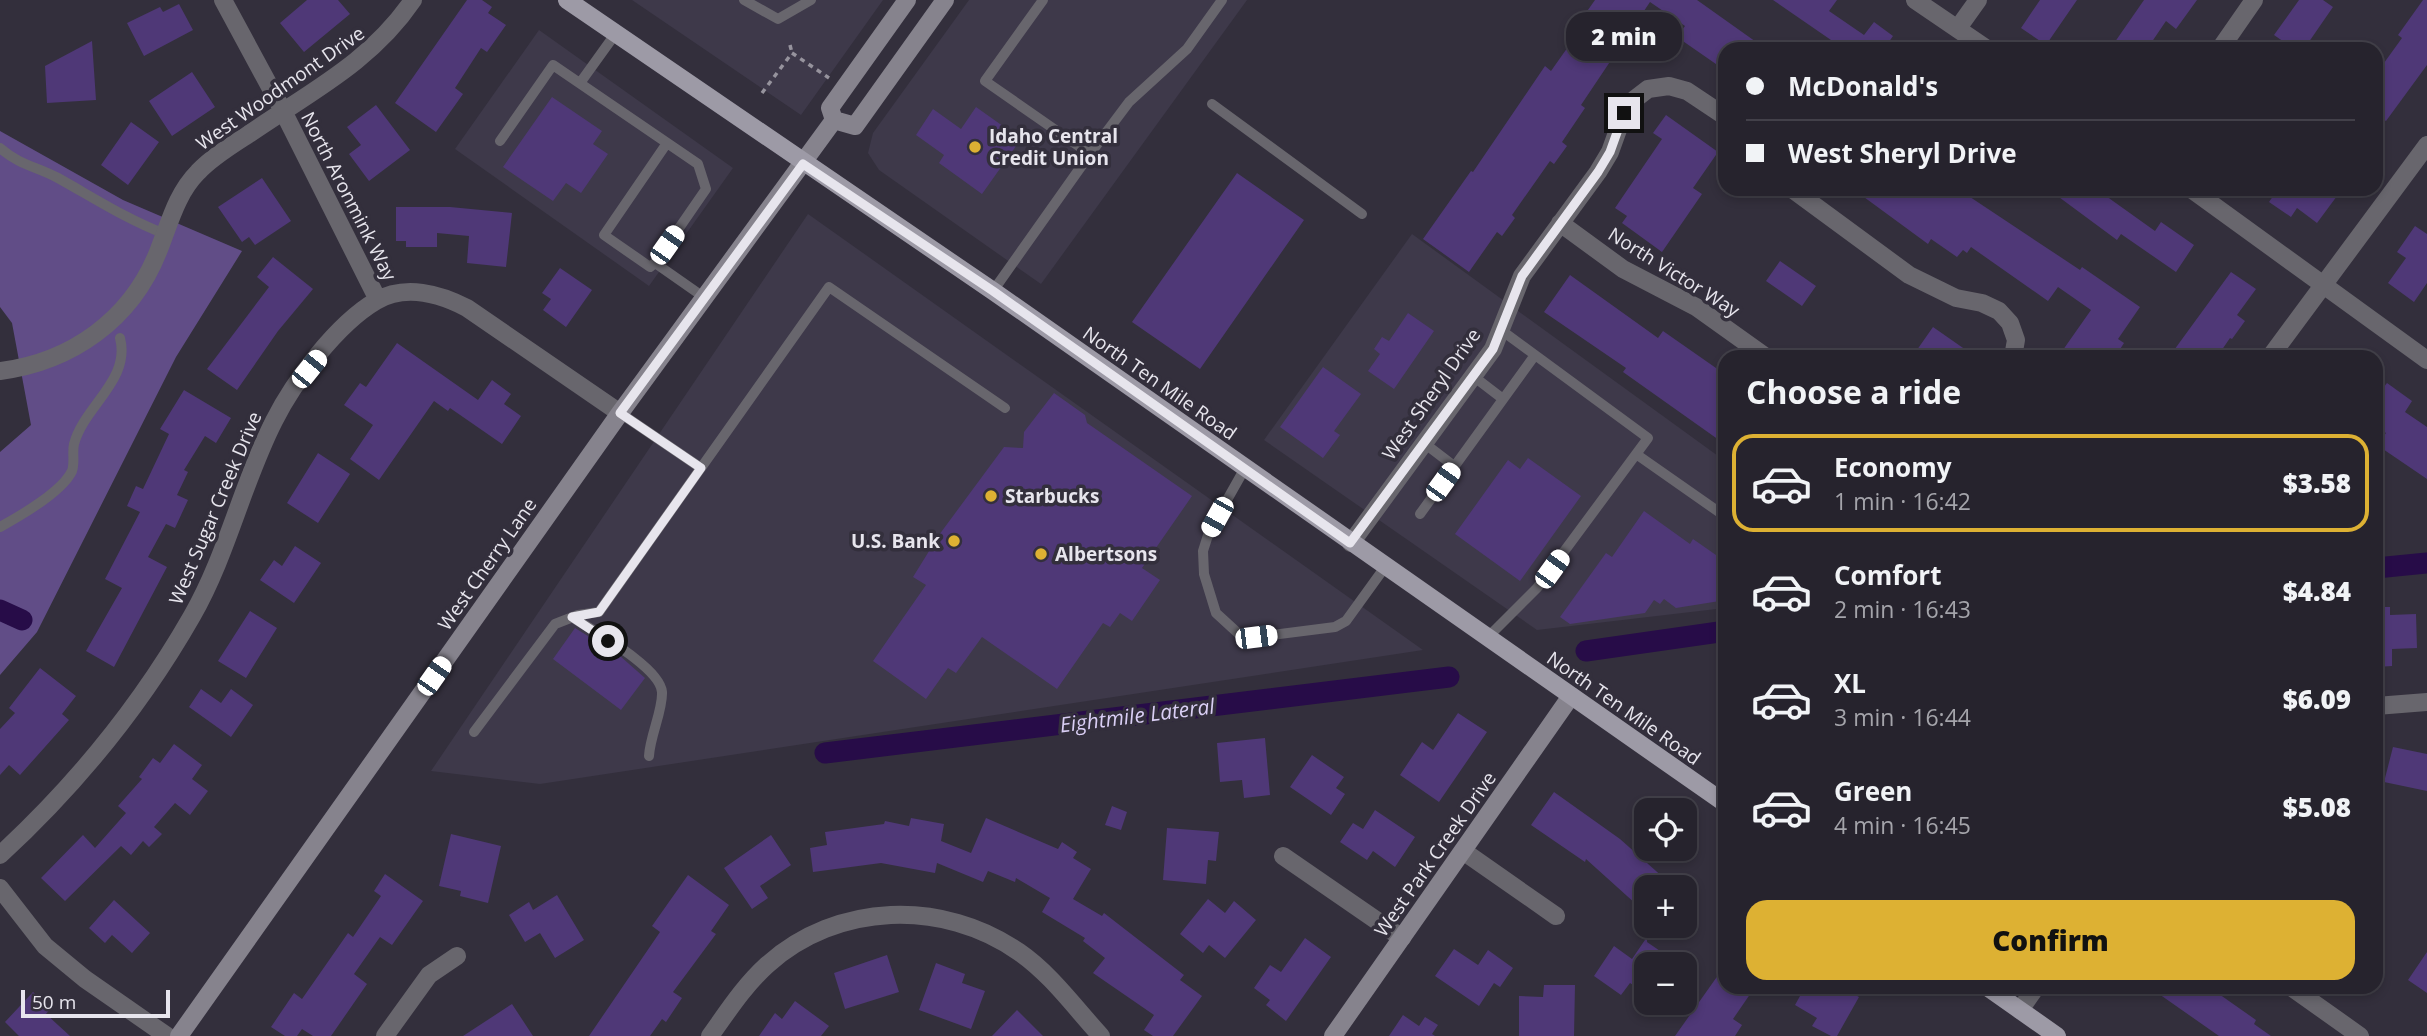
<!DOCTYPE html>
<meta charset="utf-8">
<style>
body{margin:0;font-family:"Open Sans",sans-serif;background:#2e2b35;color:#f1f3f6;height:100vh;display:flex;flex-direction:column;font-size:26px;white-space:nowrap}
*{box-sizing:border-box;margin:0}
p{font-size:23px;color:#a4a4aa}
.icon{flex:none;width:38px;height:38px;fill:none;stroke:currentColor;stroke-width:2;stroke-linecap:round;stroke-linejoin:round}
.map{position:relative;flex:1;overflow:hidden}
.panel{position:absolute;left:1718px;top:350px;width:665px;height:644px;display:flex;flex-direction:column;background:#26232d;border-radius:21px;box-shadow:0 4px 10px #0003,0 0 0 2px #424049}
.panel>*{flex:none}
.guide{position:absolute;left:1718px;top:42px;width:665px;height:154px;border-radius:21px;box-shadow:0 4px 10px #0003,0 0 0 2px #424049;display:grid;align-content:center;height:154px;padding:0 28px;background:#26232d}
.controls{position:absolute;left:1634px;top:798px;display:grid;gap:14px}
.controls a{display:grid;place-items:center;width:63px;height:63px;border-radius:14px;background:#26232d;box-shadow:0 4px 10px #0003,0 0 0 2px #424049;font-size:35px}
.scale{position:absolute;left:21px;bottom:18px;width:149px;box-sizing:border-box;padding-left:7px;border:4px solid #e7e5ed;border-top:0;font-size:19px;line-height:24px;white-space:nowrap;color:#e7e5ed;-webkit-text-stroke:5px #332f3c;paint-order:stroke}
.end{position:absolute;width:32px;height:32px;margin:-16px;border:9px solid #e7e5ed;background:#111;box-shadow:0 0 0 4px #111}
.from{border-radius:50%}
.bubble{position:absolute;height:49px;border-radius:21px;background:#26232d;box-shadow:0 4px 10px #0003,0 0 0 2px #424049;font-size:23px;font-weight:800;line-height:49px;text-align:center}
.car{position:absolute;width:21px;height:42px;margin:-21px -10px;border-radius:9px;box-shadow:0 0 5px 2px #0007;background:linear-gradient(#fff 24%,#345 0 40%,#fff 0 76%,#345 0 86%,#fff 0)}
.guide b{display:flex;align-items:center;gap:24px;height:66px;font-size:26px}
.guide b+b{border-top:2px solid #424049}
.guide i{width:18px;height:18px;background:#f1f3f6}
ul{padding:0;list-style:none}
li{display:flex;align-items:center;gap:21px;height:98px;margin:0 14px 10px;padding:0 14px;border:4px solid transparent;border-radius:21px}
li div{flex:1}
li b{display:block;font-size:26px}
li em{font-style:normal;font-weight:800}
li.active{border-color:#ddb133}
li>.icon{width:63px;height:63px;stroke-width:1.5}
h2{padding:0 28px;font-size:32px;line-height:84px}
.cta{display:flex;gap:14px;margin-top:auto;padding:14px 28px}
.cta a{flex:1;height:80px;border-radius:21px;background:#ddb133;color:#111;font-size:28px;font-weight:800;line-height:80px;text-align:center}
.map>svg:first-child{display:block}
.built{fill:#3e394a}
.green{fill:#614d87}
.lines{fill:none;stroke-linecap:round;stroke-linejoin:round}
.canal{stroke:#270c48;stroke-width:21}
.building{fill:#4f3877}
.path{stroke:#96939d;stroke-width:3.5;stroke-dasharray:5 5;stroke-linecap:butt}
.lane{stroke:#68666d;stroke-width:10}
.street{stroke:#68666d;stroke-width:18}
.secondary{stroke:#86838d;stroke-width:18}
.primary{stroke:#9d9aa6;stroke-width:18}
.route{stroke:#e7e5ed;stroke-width:9}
.poi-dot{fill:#ddb133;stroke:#332f3c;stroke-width:2.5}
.labels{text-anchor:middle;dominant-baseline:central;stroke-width:7;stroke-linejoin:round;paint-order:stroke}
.street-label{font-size:19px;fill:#e7e5ed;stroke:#332f3c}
.poi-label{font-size:19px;font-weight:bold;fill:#e7e5ed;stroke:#332f3c;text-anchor:start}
.water-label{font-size:21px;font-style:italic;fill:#dacff5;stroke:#332f3c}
</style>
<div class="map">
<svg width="2427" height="1036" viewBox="0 0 2427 1036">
<rect width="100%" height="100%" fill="#332f3c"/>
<path class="built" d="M632 0H883L801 115Z
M969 0H1247L1041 284 879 170 868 153 873 133Z
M539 30 733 168 649 286 455 149Z
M808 214 1423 650 540 784 431 771Z
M1412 234 1725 461V608L1537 630 1264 440Z"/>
<path class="green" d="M0 131 123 200 242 251 176 357 37 632 0 675V452L31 425 12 323 0 307Z"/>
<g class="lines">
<path class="canal" d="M2376 568 2427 563
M0 610 22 620
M1586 651 1726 631
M825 753 1449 677"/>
</g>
<path class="building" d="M307 0H338L350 14 304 52 280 23Z
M467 0H482L492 7 488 13 506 25 487 52 481 48 455 88 463 94 436 132 395 103Z
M1595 0H1697L1766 49H1726V71L1677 37 1685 26 1650 2 1581 105 1585 108 1562 142 1567 146 1554 164 1550 161 1512 215 1515 218 1502 236 1497 232 1469 272 1423 239 1471 171 1473 172 1545 66 1551 71 1587 20 1583 17Z
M1773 0H1837L1829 11 1864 35 1874 22 1893 36 1884 49H1825L1831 40Z
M2040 0H2077L2046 45 2021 28Z
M2144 0H2197L2176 29 2166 21 2147 49H2110Z
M2299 0H2323L2333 7 2304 49H2294L2274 35Z
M2423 0H2427V65L2386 121 2376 115V74L2402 38 2398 35Z
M179 4 193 30 144 56 127 23 160 7 163 12Z
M92 41 96 100 47 103 45 66Z
M192 72 215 107 172 136 149 101Z
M552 97 602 131 593 144 608 154 581 193 566 183 553 201 503 167Z
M376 105 410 150 369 181 349 154 361 145 347 127Z
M976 107 1021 139 982 194 939 163 944 155 916 135 933 109 961 129Z
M1666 115 1718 152 1693 188 1702 194 1662 252 1622 223 1627 216 1615 208 1662 139 1653 133Z
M131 122 159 142 128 185 101 165Z
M1237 173 1304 220 1200 369 1132 322Z
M262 178 291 221 255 245 249 237 242 242 218 207Z
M1853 189H1958L2080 270 2082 267 2140 307 2118 339 2124 343 2115 357H2058L2091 310 2058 287 2048 301 1971 247 1967 253 1963 250 1957 257 1931 239 1928 244Z
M2048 189H2111L2106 196 2155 231 2161 222 2194 245 2176 272 2121 234 2117 240Z
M2278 189H2327L2337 196 2317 223 2297 208 2291 217 2269 202Z
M396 207H450L512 213 506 267 467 263 469 236 437 233V247H406V241H396Z
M2415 226 2427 234V283L2414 302 2388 283 2406 258 2397 252Z
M273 257 313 289 278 331 237 390 207 369 269 287 257 277Z
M1780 261 1816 286 1802 306 1766 281Z
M560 268 592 290 566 327 543 310 551 299 542 293Z
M2231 272 2256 289 2237 315 2245 321 2232 339 2230 338 2217 357H2169Z
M1570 275 1658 338 1663 331 1726 375V445L1623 372 1626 368 1544 312Z
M1408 313 1434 331 1394 389 1368 371 1380 354 1374 349 1382 337 1389 341Z
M1933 327 1976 357H1912Z
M397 343 478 400 492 380 511 394 504 404 521 416 502 444 450 408 448 411 434 401 379 480 350 459 373 425 344 405 360 383 366 387Z
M1323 367 1361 394 1334 431 1340 435 1323 458 1280 427Z
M2387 383 2412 401 2405 412 2427 427V479L2377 445 2386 433 2376 426V397Z
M184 390 231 418 216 443 205 436 184 470 188 472 177 495 188 500 175 528 166 524 148 557 167 567 114 667 86 651 122 588 105 579 140 512 127 506 136 486 143 489 169 434 160 429Z
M1054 393 1085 415 1087 423 1192 496 1142 568 1160 580 1132 621 1120 613 1110 627 1103 623 1057 689 982 637 956 673 948 668 926 699 873 661 926 585 913 577 939 535 1004 447 1023 448 1024 432Z
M318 453 350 474 318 523 287 503Z
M1528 458 1581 496 1520 581 1455 534 1508 460 1520 469Z
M1644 511 1690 544 1693 539 1726 562V600L1676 608 1664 599 1660 604 1654 600 1645 613 1570 624 1560 617 1606 553 1612 557Z
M295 546 321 563 294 603 260 580 274 560 282 566Z
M2376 607H2390V615L2416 614 2417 648 2392 649V666L2376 667Z
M250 611 277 628 246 678 218 661Z
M575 628 620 656 645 678 621 710 553 659Z
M40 668 76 696 62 714 69 720 20 775 9 765 0 775V729L15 713 9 708Z
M201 689 221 703 231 689 253 705 231 737 189 707Z
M1458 713 1487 732 1439 802 1400 775 1422 742 1433 750Z
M1265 738 1270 795 1244 798 1242 780 1220 782 1217 743Z
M174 744 202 765 192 779 208 791 190 815 175 803 154 827 162 834 149 847 143 841 131 855 121 846 65 901 41 878 83 835 95 848 126 813 118 806 142 779 139 777 153 758 160 763Z
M2393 747 2427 754V791L2384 782Z
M1312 755 1344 777 1336 788 1345 794 1331 815 1290 787Z
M1554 792 1620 839 1674 887H1647V914L1586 859 1585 862 1531 825Z
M1112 806 1127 812 1121 830 1105 825Z
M1375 810 1415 837 1395 867 1373 851 1367 860 1340 842 1353 823 1363 829Z
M911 818 944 824 941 841 971 853 986 818 1058 849 1062 842 1077 852 1073 858 1091 869 1073 899 1102 916 1104 913 1184 975 1180 980 1202 996 1173 1036H1153L1144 1030 1154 1015 1093 973 1105 958 1083 941 1085 938 1042 912 1050 898 1016 878 1015 882 988 871 983 882 937 863 935 873 881 863 813 872 810 848 827 845 825 832 884 824 885 821 909 826Z
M1167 828 1219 832 1216 861 1208 860 1206 884 1163 880Z
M451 834 501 846 488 903 460 896 461 891 439 886Z
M771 835 791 865 760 886 768 898 752 909 724 868Z
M385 874 423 901 392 945 380 937 354 974 367 984 331 1036H313L302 1029 297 1036H285L271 1027 294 993 302 999 348 933 353 937 381 896 374 891Z
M688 875 729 905 711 931 716 934 673 992 682 998 666 1022 662 1019 650 1036H589L660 932 652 926Z
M557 895 584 940 555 958 540 933 525 942 509 915 529 902 533 910Z
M1208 899 1225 913 1234 901 1256 920 1225 958 1209 945 1203 953 1180 934Z
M114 900 150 933 132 953 112 935 105 943 89 928Z
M1647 937V942L1679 964H1647V994L1630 983 1621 995 1594 976 1614 946 1632 959Z
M1305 938 1331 957 1286 1021 1266 1005 1270 1000 1254 988 1270 965 1281 972Z
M1454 949 1478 965 1488 950 1513 968 1500 987 1494 983 1479 1006 1435 976Z
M2427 952V993L2408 980Z
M887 955 899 992 845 1009 834 973Z
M936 963 965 974 962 983 985 991 971 1029 919 1010Z
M1726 964V987H1755L1733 1019 1742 1025 1735 1036H1675Z
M1544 985H1575L1574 1036H1519V996L1543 997Z
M1805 987H1841L1859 997 1837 1036H1831L1812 1026 1817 1018 1795 1005Z
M2149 987H2209L2256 1020 2254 1024 2271 1036H2219Z
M33 992 51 1008 46 1014 70 1036H19L5 1022Z
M795 1001 829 1026 821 1036H759L775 1013 782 1019Z
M512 1004 533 1036H463Z
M1017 1010 1043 1036H992Z
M1403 1015 1419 1026 1425 1017 1438 1025 1432 1034 1435 1036H1389Z"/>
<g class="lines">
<path class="path" d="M790 45 792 53
M762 93 792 53 829 78"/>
<path class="lane" d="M744 0 778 19 811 0
M580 83 616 33
M1212 104 1362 214
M500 141 553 65 698 164 706 189 655 263
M667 143 604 235 650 267 655 263 705 298
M0 148C21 166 36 166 58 178 94 198 126 219 165 234
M1090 154 1129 102 1187 49 1222 0
M993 291 1090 154 985 81 1043 0
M1473 376 1503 399
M620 413 701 468
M1424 443 1454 466
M1636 454 1726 517
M1245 468 1209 532 1203 551 1204 574 1216 613 1240 635 1256 637 1335 627 1346 621 1385 567
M1420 514 1535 355
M0 527C20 516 62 492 72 471 75 463 72 452 74 444 84 406 131 380 120 338
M572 617C593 631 660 667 662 692 663 710 650 736 649 756
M1487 638 1537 588 1648 438 1501 330
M474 732 555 624 578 615 599 612 829 287 1005 408"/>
<path class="street" d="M223 0 283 111 378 300
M1915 0 1987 49
M1958 28 1978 0
M2220 49 2254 0
M1792 189 1909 275 1956 298 1982 303 1999 311 2010 323 2016 340 2013 357
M2191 189 2427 360
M1560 223 1623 269 1696 307 1766 357
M2270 357 2427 145
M0 371C71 362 131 320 158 252 169 225 176 194 198 172 212 157 232 145 249 134 310 92 371 62 413 0
M1351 543 1493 349 1522 276 1598 172 1610 152 1624 113 1635 99 1648 89 1669 86 1687 91 1726 117
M2376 706 2427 702
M1463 851 1556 916
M0 855C77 784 140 707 192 616 227 555 242 484 274 421 294 381 337 324 376 301 405 284 440 294 467 308L620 413
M1283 856 1402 938
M0 888 45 946 85 979 167 1036
M2291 987 2360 1036
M2020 1010 2036 987
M385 1036 429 975 457 956
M710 1036C728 1011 744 986 767 965 837 902 943 899 1019 952 1051 974 1075 1008 1101 1036"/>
<path class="secondary" d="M834 120 855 126 945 0
M834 120 830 108 907 0
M179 1036 620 413 834 120
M1333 1036 1571 696"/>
<path class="primary" d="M567 0 993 291 1726 804
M1987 987 2057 1036"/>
</g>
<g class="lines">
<path class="route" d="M608 641 572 617 599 612 701 468 620 413 803 164 993 291 1350 543 1493 349 1522 276 1598 172 1610 152 1624 113"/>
</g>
<g class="poi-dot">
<circle cx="975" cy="147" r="7"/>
<circle cx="991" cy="496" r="7"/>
<circle cx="954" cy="541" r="7"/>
<circle cx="1041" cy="554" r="7"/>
</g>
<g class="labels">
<g class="street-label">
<text transform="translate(280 88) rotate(-35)">West Woodmont Drive</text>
<text transform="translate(349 196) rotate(63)">North Aronmink Way</text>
<text transform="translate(1674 272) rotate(32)">North Victor Way</text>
<text transform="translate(1160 383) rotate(35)">North Ten Mile Road</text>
<text transform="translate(1431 394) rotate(-55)">West Sheryl Drive</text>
<text transform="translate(215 508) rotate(-67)">West Sugar Creek Drive</text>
<text transform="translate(487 564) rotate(-55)">West Cherry Lane</text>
<text transform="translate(1624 708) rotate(35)">North Ten Mile Road</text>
<text transform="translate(1435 854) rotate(-55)">West Park Creek Drive</text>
</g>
<g class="poi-label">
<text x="989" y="136">Idaho Central<tspan x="989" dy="22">Credit Union</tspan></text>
<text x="1005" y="496">Starbucks</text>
<text x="940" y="541" text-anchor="end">U.S. Bank</text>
<text x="1055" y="554">Albertsons</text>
</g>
<g class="water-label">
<text transform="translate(1137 715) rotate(-7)">Eightmile Lateral</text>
</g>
</g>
</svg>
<div class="controls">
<a><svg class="icon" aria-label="locate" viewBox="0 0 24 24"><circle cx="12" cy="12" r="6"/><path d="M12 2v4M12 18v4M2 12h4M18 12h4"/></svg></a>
<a>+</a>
<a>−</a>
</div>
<div class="scale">50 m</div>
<i class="end from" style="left:608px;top:641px"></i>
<i class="end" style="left:1624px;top:113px"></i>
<div class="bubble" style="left:1566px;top:12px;width:116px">2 min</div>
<i class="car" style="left:667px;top:245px;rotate:35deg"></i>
<i class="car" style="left:309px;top:369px;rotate:39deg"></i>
<i class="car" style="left:1443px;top:482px;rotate:36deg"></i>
<i class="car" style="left:1217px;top:517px;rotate:209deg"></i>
<i class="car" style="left:1552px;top:569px;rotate:36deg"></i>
<i class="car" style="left:1256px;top:637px;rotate:83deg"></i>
<i class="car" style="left:434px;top:676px;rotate:35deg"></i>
<div class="guide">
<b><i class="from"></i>McDonald's</b>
<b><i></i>West Sheryl Drive</b>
</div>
<section class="panel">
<h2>Choose a ride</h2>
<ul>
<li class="active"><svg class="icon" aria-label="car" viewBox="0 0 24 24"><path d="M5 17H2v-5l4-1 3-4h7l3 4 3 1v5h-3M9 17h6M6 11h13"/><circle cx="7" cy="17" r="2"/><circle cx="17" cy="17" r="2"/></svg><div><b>Economy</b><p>1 min · 16:42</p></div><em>$3.58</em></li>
<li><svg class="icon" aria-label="car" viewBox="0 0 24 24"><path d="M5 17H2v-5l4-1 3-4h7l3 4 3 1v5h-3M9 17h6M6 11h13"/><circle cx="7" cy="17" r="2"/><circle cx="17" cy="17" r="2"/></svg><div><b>Comfort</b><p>2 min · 16:43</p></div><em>$4.84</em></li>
<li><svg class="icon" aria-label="car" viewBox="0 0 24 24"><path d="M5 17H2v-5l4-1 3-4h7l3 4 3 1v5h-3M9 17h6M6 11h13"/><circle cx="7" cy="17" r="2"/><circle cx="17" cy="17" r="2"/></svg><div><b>XL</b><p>3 min · 16:44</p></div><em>$6.09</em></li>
<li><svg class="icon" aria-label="car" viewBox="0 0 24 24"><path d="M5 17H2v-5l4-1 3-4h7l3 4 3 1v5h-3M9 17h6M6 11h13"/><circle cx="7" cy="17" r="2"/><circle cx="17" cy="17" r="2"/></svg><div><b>Green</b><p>4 min · 16:45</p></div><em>$5.08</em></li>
</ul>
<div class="cta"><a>Confirm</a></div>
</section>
</div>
